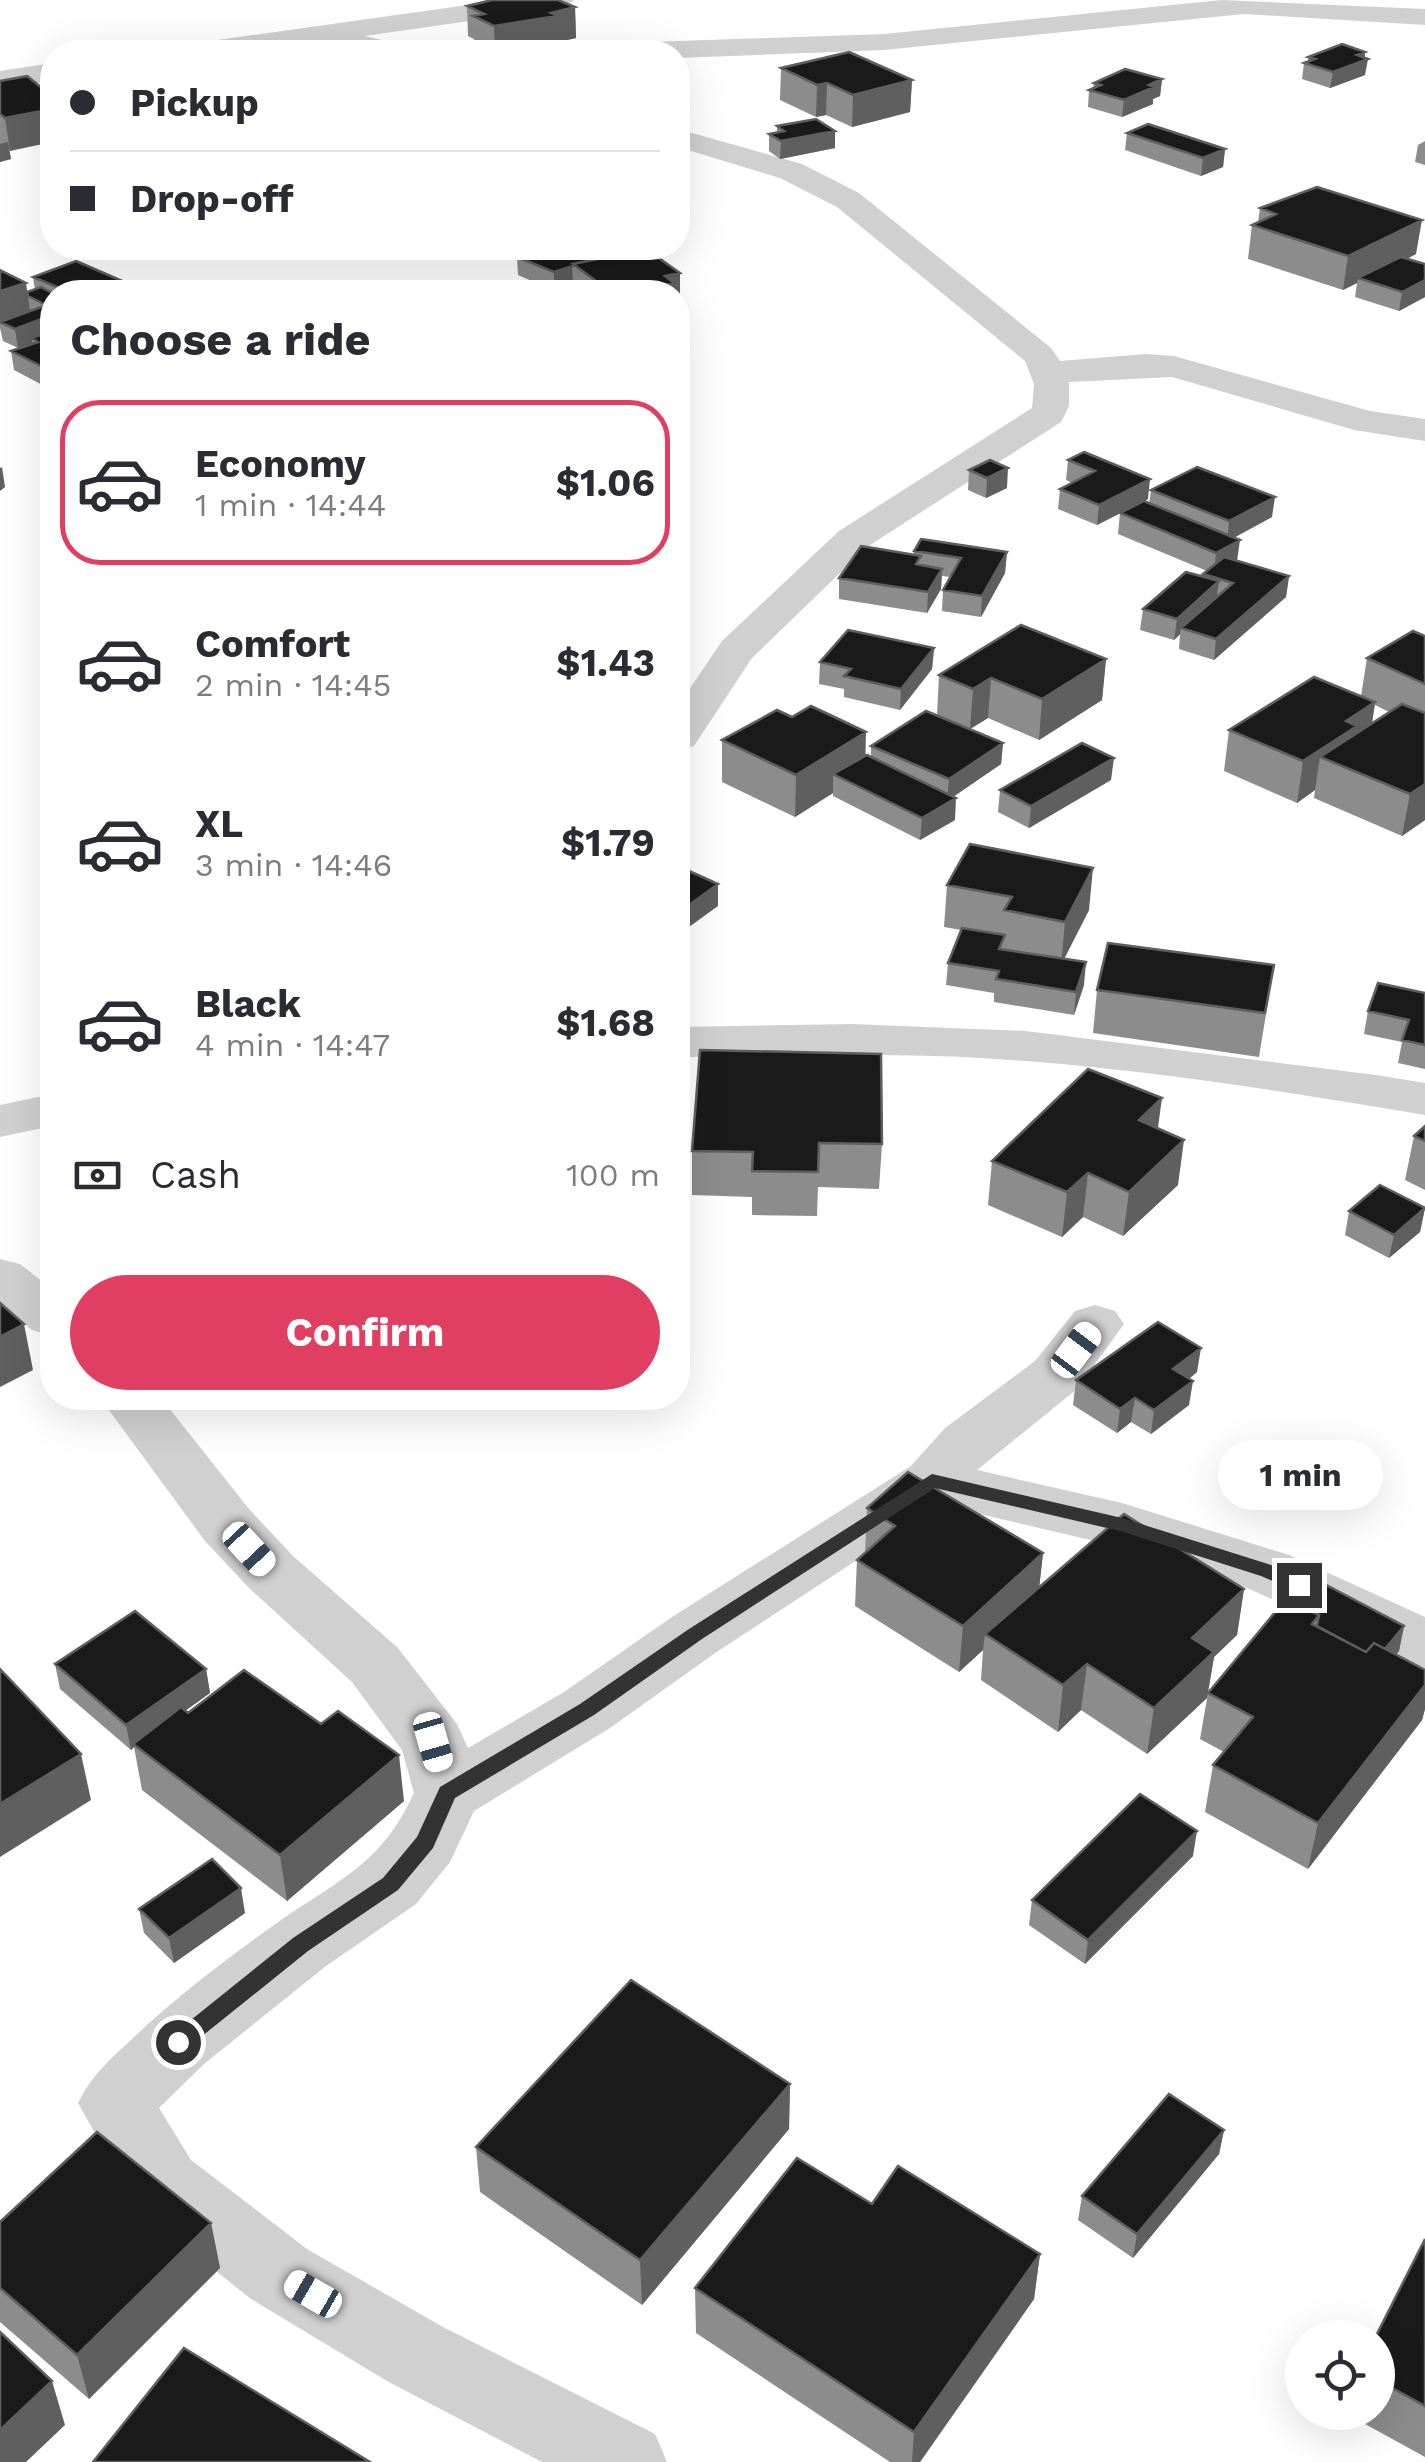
<!DOCTYPE html>
<meta charset="utf-8">
<style>
body{margin:0;font-family:"Work Sans",sans-serif;background:#f2f2f3;color:#2b2b33;height:100vh;display:flex;flex-direction:column;font-size:38px;white-space:nowrap}
*{box-sizing:border-box;margin:0}
p{font-size:32px;color:#7c7c81}
.icon{flex:none;width:55px;height:55px;fill:none;stroke:currentColor;stroke-width:2;stroke-linecap:round;stroke-linejoin:round}
.map{position:relative;flex:1;overflow:hidden}
.sheet{position:absolute;left:40px;top:280px;width:650px;height:1130px;display:flex;flex-direction:column;background:#fff;border-radius:40px;box-shadow:0 10px 40px #0002}
.sheet>*{flex:none}
.banner{position:absolute;left:40px;top:40px;width:650px;height:220px;border-radius:40px;box-shadow:0 10px 40px #0002;display:grid;align-content:center;height:220px;padding:0 30px;background:#fff}
.fabs{position:absolute;left:1285px;top:2320px;display:grid;gap:20px}
.fabs a{display:grid;place-items:center;width:110px;height:110px;border-radius:50%;background:#fff;box-shadow:0 10px 40px #0002;font-size:50px}
.end{position:absolute;width:45px;height:45px;margin:-22px;border:12px solid #333;background:#fff;box-shadow:0 0 0 5px #fff}
.from{border-radius:50%}
.bubble{position:absolute;height:70px;border-radius:35px;background:#fff;box-shadow:0 10px 40px #0002;font-size:32px;font-weight:700;line-height:70px;text-align:center}
.car{position:absolute;width:30px;height:60px;margin:-30px -15px;border-radius:12px;box-shadow:0 0 8px 2px #0007;background:linear-gradient(#fff 24%,#345 0 40%,#fff 0 76%,#345 0 86%,#fff 0)}
.banner b{display:flex;align-items:center;gap:35px;height:95px;font-size:38px}
.banner b+b{border-top:2px solid #e1e1e2}
.banner i{width:25px;height:25px;background:#2b2b33}
ul{padding:0;list-style:none}
li{display:flex;align-items:center;gap:30px;height:165px;margin:0 20px 15px;padding:0 10px;border:5px solid transparent;border-radius:40px}
li div{flex:1}
li b{display:block;font-size:38px}
li em{font-style:normal;font-weight:700}
li.on{border-color:#e03f61}
li>.icon{width:90px;height:90px;stroke-width:1.5}
h2{padding:0 30px;font-size:45px;line-height:120px}
.pay{display:flex;align-items:center;gap:25px;height:110px;padding:0 30px;font-size:38px}
.pay p{margin-inline-start:auto}
.primary-button{display:flex;gap:20px;margin-top:auto;padding:20px 30px}
.primary-button a{flex:1;height:115px;border-radius:60px;background:#e03f61;color:#fff;font-size:40px;font-weight:700;line-height:115px;text-align:center}
.map>svg:first-child{display:block}
.lines{fill:none;stroke-linecap:round;stroke-linejoin:round}
.minor{fill:#d0d0d0;fill-rule:evenodd}
.tertiary{fill:#d0d0d0;fill-rule:evenodd}
.wall{fill:#8c8c8c;fill-rule:evenodd}
.shaded-wall{fill:#5f5f5f}
.building{fill:#1a1a1a;stroke:#5f5f5f;stroke-width:2.5}
.route{fill:#333}
</style>
<div class="map">
<svg width="1425" height="2462" viewBox="0 0 1425 2462">
<rect width="100%" height="100%" fill="#fff"/>
<g class="lines">
<path class="minor" d="M1222 0 1425 9V25L1244 14 884 50 678 58V52H607L611 46 621 43 884 34Z
M325 27 408 46 412 52H364L315 41 311 35 315 29Z
M678 129 802 164 859 193 1051 348 1060 361 1146 354 1174 356 1370 411 1425 419V441L1354 430 1172 377 1069 382V406L1061 422 867 547 752 658 694 746 678 750V706L722 641 839 531 1032 408 1034 384 1025 361 837 207 780 178 678 147Z
M852 1024 1026 1031 1376 1075 1425 1083V1115C1278 1090 1130 1067 981 1058 880 1052 779 1057 678 1057V1027Z
M52 1094V1126L0 1137V1105Z
M0 1259 20 1264 52 1289V1336L32 1330 0 1305Z
M1095 1305 1115 1311 1124 1324 1077 1389 977 1470 1122 1503 1289 1555 1425 1617V1668L1245 1587 1116 1546 941 1505 718 1651 610 1728 474 1811 450 1862 416 1904 326 1966 204 2064 159 2108 191 2160 307 2249 443 2327 655 2434 667 2462H542L387 2381 251 2299 137 2208 78 2103C91 2076 110 2059 132 2039 176 1997 227 1958 277 1923 338 1880 381 1865 414 1793L402 1750 352 1682 249 1588 205 1541 100 1398H161L249 1509 293 1556 398 1648 457 1724 468 1748 564 1692 672 1617 911 1466 945 1428 1035 1361 1075 1311Z"/>
<path class="tertiary" d="M503 0H575L561 8 252 52H182L186 46 196 43Z
M52 63V81L0 89V71Z"/>
</g>
<path class="wall" d="M467 6 575 7 576 38 558 42V46L521 52H486L475 47 474 39 468 36Z
M1365 52V75L1330 88 1302 79 1304 63 1308 62V57Z
M781 68 912 80 910 112 852 127 826 115 816 117 780 100Z
M1162 79 1160 96 1153 99V104L1122 117 1088 107 1089 90 1093 88 1094 83Z
M0 81 52 96V142L9 150 11 159 0 162Z
M777 126 835 131V148L780 159 769 151V134L777 132Z
M1127 133 1225 149 1223 167 1201 176 1125 150Z
M1425 141V165L1415 162 1418 145Z
M1260 208 1416 254 1407 259 1425 264V297L1399 311 1355 297 1357 283 1343 290 1248 259 1252 225 1258 222Z
M622 248V254L680 273V308L678 309V292H574L573 284 554 291 518 275 517 257Z
M0 270 27 292 35 290 33 277 135 292H52L48 388 14 370 11 351 32 344 18 348 3 341 0 328Z
M1084 452 1148 499 1097 525 1058 509 1060 489 1072 483 1066 480 1068 460Z
M990 460 1007 488 986 498 968 490 969 470Z
M1151 490 1272 517 1234 538 1237 561 1289 576 1286 597 1214 660 1179 649 1180 634 1174 640 1140 630 1143 609 1202 577 1203 574 1207 571 1118 534 1120 513 1149 504Z
M914 551 1007 552 1005 573 981 617 942 611 943 590 950 577 942 576 941 589 927 613 839 599V578L914 554Z
M1425 636V820L1402 836 1314 798 1315 790 1297 803 1224 771 1229 730 1361 696 1367 658ZM1375 705 1389 712 1372 723Z
M934 648 932 669 900 710 844 697V689L819 684 820 662Z
M1106 659 1102 700 1039 740 988 718 970 729 1003 743 1001 764 953 797 955 820 920 840 833 796V793L795 817 722 782V740L871 757V746L937 715 939 675Z
M1111 780 1029 828 998 812 1000 790Z
M947 885 1089 910 1064 959 1084 985 1074 1015 994 1002V993L946 985 948 963 961 930 944 927Z
M1274 965 1259 1057 1093 1033 1097 990Z
M1425 993V1069L1398 1063 1402 1042 1364 1034 1368 1011Z
M700 1050 882 1144 879 1189 818 1187 817 1216 752 1215V1197L692 1195V1151Z
M1425 1126V1190L1405 1180 1414 1136Z
M1158 1128 1178 1185 1123 1236 1083 1217 1062 1237 988 1205 992 1161Z
M1425 1208 1420 1232 1389 1258 1345 1235 1349 1211Z
M1197 1372 1189 1379V1405L1151 1434 1131 1422 1117 1433 1073 1405 1076 1380Z
M867 1508 1043 1553 1039 1587 1244 1589 1237 1635 1214 1657 1207 1698 1147 1754 1081 1710 1058 1732 981 1680 983 1650 959 1672 855 1606 857 1560 865 1553Z
M1292 1602 1404 1626 1399 1651 1396 1655 1425 1670V1709L1422 1720 1308 1869 1205 1812 1213 1765 1224 1752 1200 1739 1208 1693Z
M55 1664 206 1669 210 1693 185 1711 188 1713 321 1724 404 1801 287 1901 142 1790 134 1747 131 1750 60 1689Z
M1193 1856 1085 1964 1029 1925 1032 1900Z
M139 1909 245 1913 174 1963 144 1933Z
M790 2084 789 2129 642 2305 480 2192 476 2147Z
M1224 2130 1219 2154 1133 2258 1078 2220 1082 2196Z
M872 2204 1040 2254 1034 2299 920 2462H890L696 2333 695 2288Z
M0 2222 211 2223 220 2268 89 2399 0 2322Z
M1425 2239V2457L1347 2414 1378 2412V2338Z"/>
<path class="shaded-wall" d="M575 7 576 38 558 42V46L521 52H495L494 26Z
M1365 52 1364 60 1368 59 1365 75 1330 88 1333 72 1357 55Z
M1162 79 1160 96 1153 99V104L1122 117 1124 100Z
M912 80 910 112 852 127 853 95Z
M827 83 826 115 816 117 817 85Z
M52 109V142L10 151 5 118Z
M835 131V148L780 159 781 141Z
M8 142 11 159 0 162V144Z
M1225 149 1223 167 1201 176 1203 158Z
M1422 220 1416 254 1364 280 1358 278 1357 283 1343 290 1348 256Z
M622 248 623 266 608 253Z
M572 266 573 284 554 291V272Z
M680 273V308L678 309V292H630L665 276Z
M1425 280V297L1399 311 1402 292Z
M26 283 31 318 0 322V291Z
M134 286 135 292H115Z
M52 301V335L32 338V343L18 348 15 329 46 318 44 304Z
M52 366V386L48 388 45 368Z
M2 467 5 487 0 491V468Z
M1008 468 1007 488 986 498 987 478Z
M1150 479 1148 499 1097 525 1099 505Z
M1275 497 1272 517 1227 541 1229 521Z
M1240 540 1237 561 1214 573 1216 553Z
M1007 552 1005 573 981 617 982 596Z
M942 569 941 589 927 613 928 592Z
M1289 576 1286 597 1214 660 1216 639Z
M1219 581 1216 602 1181 628 1180 634 1174 640 1177 619Z
M934 648 932 669 900 710 901 689Z
M1106 659 1102 700 1039 740 1042 699Z
M991 678 988 718 970 729 973 689Z
M1375 702 1369 743 1320 757 1315 790 1297 803 1303 761 1346 721Z
M866 732 865 773 833 774V793L795 817 796 775Z
M1003 743 1001 764 947 801 949 779Z
M1114 758 1111 780 1029 828 1031 806Z
M1425 784V820L1402 836 1410 794Z
M956 798 955 820 920 840 922 818Z
M1093 868 1089 910 1061 965 1065 922Z
M718 884V906L678 935V913Z
M1086 962 1084 985 1074 1015 1076 992Z
M1162 1098 1156 1142 1139 1120Z
M1184 1140 1178 1185 1123 1236 1129 1192Z
M1088 1173 1083 1217 1062 1237 1067 1192Z
M1425 1208 1420 1232 1389 1258 1394 1235Z
M24 1324 33 1370 0 1387V1337Z
M1201 1348 1197 1372 1170 1394 1173 1369Z
M1193 1381 1189 1405 1151 1434 1154 1410Z
M1135 1398 1131 1422 1117 1433 1120 1409Z
M1043 1553 1038 1599 985 1634 983 1650 959 1672 963 1626Z
M1244 1589 1237 1635 1214 1657 1207 1698 1147 1754 1154 1708 1192 1638Z
M1404 1626 1399 1651 1372 1683 1378 1659Z
M1087 1664 1081 1710 1058 1732 1063 1685Z
M206 1669 210 1693 136 1746 133 1744 134 1747 131 1750 126 1725Z
M1425 1685V1709L1422 1720 1308 1869 1318 1823Z
M81 1754 91 1800 0 1857V1804Z
M399 1755 404 1801 287 1901 280 1855Z
M1197 1831 1193 1856 1085 1964 1088 1940Z
M241 1888 245 1913 174 1963 169 1938Z
M790 2084 789 2129 642 2305 640 2260Z
M1224 2130 1219 2154 1133 2258 1137 2234Z
M211 2223 220 2268 89 2399 77 2355Z
M1040 2254 1034 2299 920 2462H912L914 2432Z
M52 2381 65 2425 26 2462H0V2430Z"/>
<path class="building" d="M492 0H558L575 7 551 13 557 16 494 26 473 16 484 14 467 6Z
M1342 44 1365 52 1357 55 1368 59 1333 72 1304 63 1315 59 1308 57Z
M849 52 912 80 853 95 827 83 817 85 781 68Z
M1125 69 1162 79 1149 85 1154 87 1124 100 1089 90 1101 85 1094 83Z
M27 76 52 96V109L5 118 0 114V81Z
M816 119 835 131 781 141 769 134 784 131 777 126Z
M1148 124 1225 149 1203 158 1127 133Z
M1317 187 1422 220 1348 256 1252 225 1276 214 1260 208Z
M544 248H622L608 253 613 256 573 264V266L554 272 517 257Z
M646 249 680 273 665 276 674 283 630 292H611L573 264Z
M1401 257 1425 264V280L1402 292 1358 278Z
M76 261 134 286 115 292H69L33 277Z
M0 270 26 283 0 291Z
M469 284 494 292H451Z
M41 287 52 293V301L44 304 28 296 27 292Z
M52 303V315L15 329 0 322Z
M52 331V366L45 368 11 351 38 342 32 338Z
M1084 452 1150 479 1099 505 1060 489 1095 471 1068 460Z
M990 460 1008 468 987 478 969 470Z
M1197 467 1275 497 1229 521 1151 490Z
M1144 501 1240 540 1216 553 1120 513Z
M921 539 1007 552 982 596 943 590 961 558 914 551Z
M861 546 921 556 916 564 942 569 928 592 839 578Z
M1224 557 1289 576 1216 639 1181 628 1233 583 1203 574Z
M1186 572 1219 581 1177 619 1143 609Z
M1021 625 1106 659 1042 699 991 678 973 689 939 675Z
M848 630 934 648 901 689 844 676 851 669 820 662Z
M1413 631 1425 636V684L1367 658Z
M1314 677 1375 702 1346 721 1357 726 1303 761 1229 730Z
M1402 704 1425 713V784L1410 794 1320 757Z
M811 706 866 732 796 775 722 740 777 710 792 717Z
M926 711 1003 743 949 779 871 746Z
M1082 743 1114 758 1031 806 1000 790Z
M867 755 956 798 922 818 833 774Z
M970 844 1093 868 1065 922 1004 910 1012 897 947 885Z
M678 866 718 884 678 913Z
M962 928 1005 935 999 949 1086 962 1076 992 996 979 999 971 948 963Z
M1108 943 1274 965 1265 1013 1097 990Z
M1378 983 1425 993V1045L1402 1040 1409 1020 1368 1011Z
M700 1050 881 1054 882 1144 819 1143 818 1172 752 1171 753 1152 692 1151Z
M1088 1069 1162 1098 1139 1120 1184 1140 1129 1192 1088 1173 1067 1192 992 1161Z
M1425 1126V1141L1414 1136Z
M1380 1185 1425 1208 1394 1235 1349 1211Z
M0 1303 24 1324 0 1337Z
M1158 1322 1201 1348 1173 1369 1193 1381 1154 1410 1135 1398 1120 1409 1076 1380Z
M908 1472 1043 1553 963 1626 857 1560 895 1526 867 1508Z
M1124 1514 1244 1589 1192 1638 1214 1652 1154 1708 1087 1664 1063 1685 985 1634Z
M1313 1578 1404 1626 1385 1649 1374 1643 1366 1652 1317 1626 1319 1615 1292 1602Z
M1286 1599 1319 1615 1312 1624 1366 1652 1374 1643 1425 1670V1685L1318 1823 1213 1765 1253 1717 1208 1693Z
M135 1611 206 1669 126 1725 55 1664Z
M0 1669 81 1754 0 1804Z
M244 1670 321 1724 338 1711 399 1755 280 1855 133 1744 181 1707 188 1713Z
M1140 1794 1197 1831 1088 1940 1032 1900Z
M212 1859 241 1888 169 1938 139 1909Z
M631 1980 790 2084 640 2260 476 2147Z
M1169 2094 1224 2130 1137 2234 1082 2196Z
M97 2132 211 2223 77 2355 0 2288V2222Z
M797 2158 872 2204 898 2166 1040 2254 914 2432 695 2288Z
M1425 2239V2406L1378 2380V2338H1375Z
M0 2332 52 2381 0 2430Z
M184 2348 370 2462H93Z"/>
<path class="route" d="M932 1474 1122 1518 1274 1566 1308 1585 1299 1592 1261 1576 1120 1531 935 1488 702 1639 594 1715 455 1798 433 1848 398 1890 308 1951 186 2049H171L167 2042 171 2036 293 1938 383 1878 417 1837 440 1787 580 1704 689 1629Z"/>
</svg>
<div class="fabs">
<a><svg class="icon" aria-label="locate" viewBox="0 0 24 24"><circle cx="12" cy="12" r="6"/><path d="M12 2v4M12 18v4M2 12h4M18 12h4"/></svg></a>
</div>
<i class="end from" style="left:178px;top:2042px"></i>
<i class="end" style="left:1299px;top:1585px"></i>
<div class="bubble" style="left:1218px;top:1440px;width:165px">1 min</div>
<i class="car" style="left:1076px;top:1350px;rotate:37deg"></i>
<i class="car" style="left:249px;top:1549px;rotate:137deg"></i>
<i class="car" style="left:433px;top:1742px;rotate:164deg"></i>
<i class="car" style="left:313px;top:2294px;rotate:300deg"></i>
<div class="banner">
<b><i class="from"></i>Pickup</b>
<b><i></i>Drop-off</b>
</div>
<section class="sheet">
<h2>Choose a ride</h2>
<ul>
<li class="on"><svg class="icon" aria-label="car" viewBox="0 0 24 24"><path d="M5 17H2v-5l4-1 3-4h7l3 4 3 1v5h-3M9 17h6M6 11h13"/><circle cx="7" cy="17" r="2"/><circle cx="17" cy="17" r="2"/></svg><div><b>Economy</b><p>1 min · 14:44</p></div><em>$1.06</em></li>
<li><svg class="icon" aria-label="car" viewBox="0 0 24 24"><path d="M5 17H2v-5l4-1 3-4h7l3 4 3 1v5h-3M9 17h6M6 11h13"/><circle cx="7" cy="17" r="2"/><circle cx="17" cy="17" r="2"/></svg><div><b>Comfort</b><p>2 min · 14:45</p></div><em>$1.43</em></li>
<li><svg class="icon" aria-label="car" viewBox="0 0 24 24"><path d="M5 17H2v-5l4-1 3-4h7l3 4 3 1v5h-3M9 17h6M6 11h13"/><circle cx="7" cy="17" r="2"/><circle cx="17" cy="17" r="2"/></svg><div><b>XL</b><p>3 min · 14:46</p></div><em>$1.79</em></li>
<li><svg class="icon" aria-label="car" viewBox="0 0 24 24"><path d="M5 17H2v-5l4-1 3-4h7l3 4 3 1v5h-3M9 17h6M6 11h13"/><circle cx="7" cy="17" r="2"/><circle cx="17" cy="17" r="2"/></svg><div><b>Black</b><p>4 min · 14:47</p></div><em>$1.68</em></li>
</ul>
<div class="pay"><svg class="icon" aria-label="cash" viewBox="0 0 24 24"><path d="M3 7h18v10H3z"/><circle cx="12" cy="12" r="2"/></svg>Cash<p>100 m</p></div>
<div class="primary-button"><a>Confirm</a></div>
</section>
</div>
